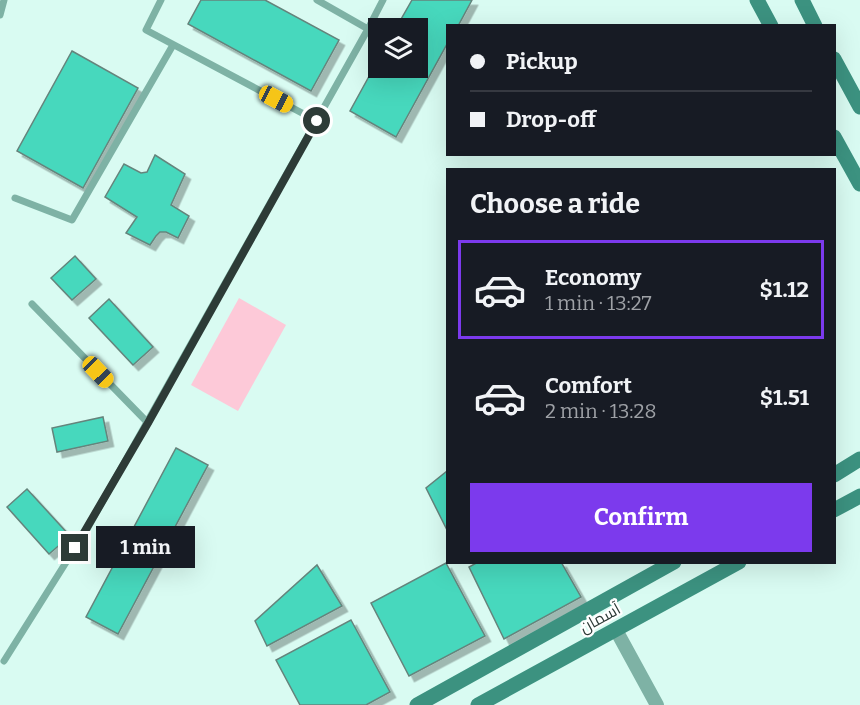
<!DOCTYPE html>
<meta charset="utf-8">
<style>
body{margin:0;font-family:Bitter,Cairo,serif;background:#242831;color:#f1f3f6;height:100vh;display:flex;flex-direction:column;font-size:22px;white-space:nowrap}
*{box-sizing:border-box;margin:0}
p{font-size:20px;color:#9ea1a6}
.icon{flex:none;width:33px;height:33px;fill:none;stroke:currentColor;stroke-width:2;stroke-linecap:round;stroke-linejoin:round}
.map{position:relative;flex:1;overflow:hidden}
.drawer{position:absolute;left:446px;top:168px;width:390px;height:396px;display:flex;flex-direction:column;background:#171b24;border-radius:0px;box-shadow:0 6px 24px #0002}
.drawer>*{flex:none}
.guide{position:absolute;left:446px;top:24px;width:390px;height:132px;border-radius:0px;box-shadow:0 6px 24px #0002;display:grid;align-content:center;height:132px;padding:0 24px;background:#171b24}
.tools{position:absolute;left:368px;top:18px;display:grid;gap:12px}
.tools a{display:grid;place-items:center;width:60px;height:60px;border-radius:0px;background:#171b24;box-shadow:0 6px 24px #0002;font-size:30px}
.end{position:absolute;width:27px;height:27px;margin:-14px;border:8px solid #2d3b37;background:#fff;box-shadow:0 0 0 3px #fff}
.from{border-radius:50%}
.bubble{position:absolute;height:42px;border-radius:0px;background:#171b24;box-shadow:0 6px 24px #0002;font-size:20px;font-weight:700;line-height:42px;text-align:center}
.car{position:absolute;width:18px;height:36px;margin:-18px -9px;border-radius:8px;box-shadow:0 0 4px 2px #0007;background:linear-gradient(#f5c518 24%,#345 0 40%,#f5c518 0 76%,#345 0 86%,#f5c518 0)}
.guide b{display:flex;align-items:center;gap:21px;height:57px;font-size:22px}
.guide b+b{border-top:2px solid #363941}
.guide i{width:15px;height:15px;background:#f1f3f6}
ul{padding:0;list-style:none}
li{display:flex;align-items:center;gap:18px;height:99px;margin:0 12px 9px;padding:0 12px;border:3px solid transparent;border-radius:0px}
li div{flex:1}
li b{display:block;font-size:22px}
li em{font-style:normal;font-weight:700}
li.active{border-color:#7c3aed}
li>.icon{width:54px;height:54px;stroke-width:1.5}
h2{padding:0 24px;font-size:27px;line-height:72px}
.cta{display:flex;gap:12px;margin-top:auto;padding:12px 24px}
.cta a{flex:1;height:69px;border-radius:0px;background:#7c3aed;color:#fff;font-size:24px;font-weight:700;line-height:69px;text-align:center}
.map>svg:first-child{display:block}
.green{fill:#fdc9d8}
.building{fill:#47d8bd;stroke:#65847c;stroke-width:1.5;filter:url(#shadow)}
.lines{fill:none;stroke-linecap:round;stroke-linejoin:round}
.lane{stroke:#7eb2a5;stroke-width:7}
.street{stroke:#7eb2a5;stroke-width:14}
.secondary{stroke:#3c9280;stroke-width:15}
.route{stroke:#2d3b37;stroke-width:8}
.labels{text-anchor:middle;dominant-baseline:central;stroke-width:4.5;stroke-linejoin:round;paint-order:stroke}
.street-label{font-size:16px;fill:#2d3b37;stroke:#fff}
</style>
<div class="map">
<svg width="860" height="705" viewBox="0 0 860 705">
<defs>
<filter id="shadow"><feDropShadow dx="5.5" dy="5.5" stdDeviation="0" flood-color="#0004"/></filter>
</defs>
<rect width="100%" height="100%" fill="#d9fbf2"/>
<path class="green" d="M239 298 286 325 238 411 191 385Z"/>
<path class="building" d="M201 0H265L339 40 311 91 188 24Z
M412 0H472L458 26H447V44L396 137 350 111 378 60V68H417V28H396Z
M72 51 138 88 83 188 17 151Z
M155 155 185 174 171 205 189 216 178 238 166 232H160L156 236 150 245 126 233 137 217 105 197 124 164 141 173 147 172Z
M75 256 96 279 72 300 51 278Z
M109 299 153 347 133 365 89 318Z
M103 417 108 441 57 452 52 428Z
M176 448 208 465 118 634 86 617Z
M447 471V530L426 488Z
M27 489 70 536 49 554 7 507Z
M478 562H561L581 597 504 639 469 567Z
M446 563 485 636 409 676 371 603Z
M317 565 342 606 267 646 255 621Z
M351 620 390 692 366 705H300L276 660Z"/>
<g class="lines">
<path class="lane" d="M161 0 146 30 317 121
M317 0 368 29
M0 15 4 0
M15 198 72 220 173 45
M32 304 148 423
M4 661 87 529 368 29 383 0"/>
<path class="street" d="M616 630 657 705"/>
<path class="secondary" d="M757 0 771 26
M802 0 815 26
M834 59 860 107
M834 137 860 184
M834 475 860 459
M834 510 860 496
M417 705 674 562
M478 705 739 562"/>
</g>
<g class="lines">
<path class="route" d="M75 548 148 423 317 121"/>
</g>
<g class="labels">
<g class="street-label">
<text transform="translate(600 618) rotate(-29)">آسمان</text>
</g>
</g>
</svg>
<div class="tools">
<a><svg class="icon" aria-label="layers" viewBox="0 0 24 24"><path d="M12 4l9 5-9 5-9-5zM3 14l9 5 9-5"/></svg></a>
</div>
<i class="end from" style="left:317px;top:121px"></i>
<i class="end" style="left:75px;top:548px"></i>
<div class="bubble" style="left:96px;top:526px;width:99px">1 min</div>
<i class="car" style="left:276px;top:99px;rotate:118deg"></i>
<i class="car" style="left:98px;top:372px;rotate:136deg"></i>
<div class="guide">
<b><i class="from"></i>Pickup</b>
<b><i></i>Drop-off</b>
</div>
<section class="drawer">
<h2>Choose a ride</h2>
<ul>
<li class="active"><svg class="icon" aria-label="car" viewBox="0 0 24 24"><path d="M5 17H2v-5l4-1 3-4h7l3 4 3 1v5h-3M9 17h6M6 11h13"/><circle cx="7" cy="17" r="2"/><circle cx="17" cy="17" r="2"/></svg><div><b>Economy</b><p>1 min · 13:27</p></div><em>$1.12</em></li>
<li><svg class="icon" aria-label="car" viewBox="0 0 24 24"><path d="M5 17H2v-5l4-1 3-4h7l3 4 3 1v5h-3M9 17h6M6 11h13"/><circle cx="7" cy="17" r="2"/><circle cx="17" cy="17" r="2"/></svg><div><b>Comfort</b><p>2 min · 13:28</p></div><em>$1.51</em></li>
</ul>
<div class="cta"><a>Confirm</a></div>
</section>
</div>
